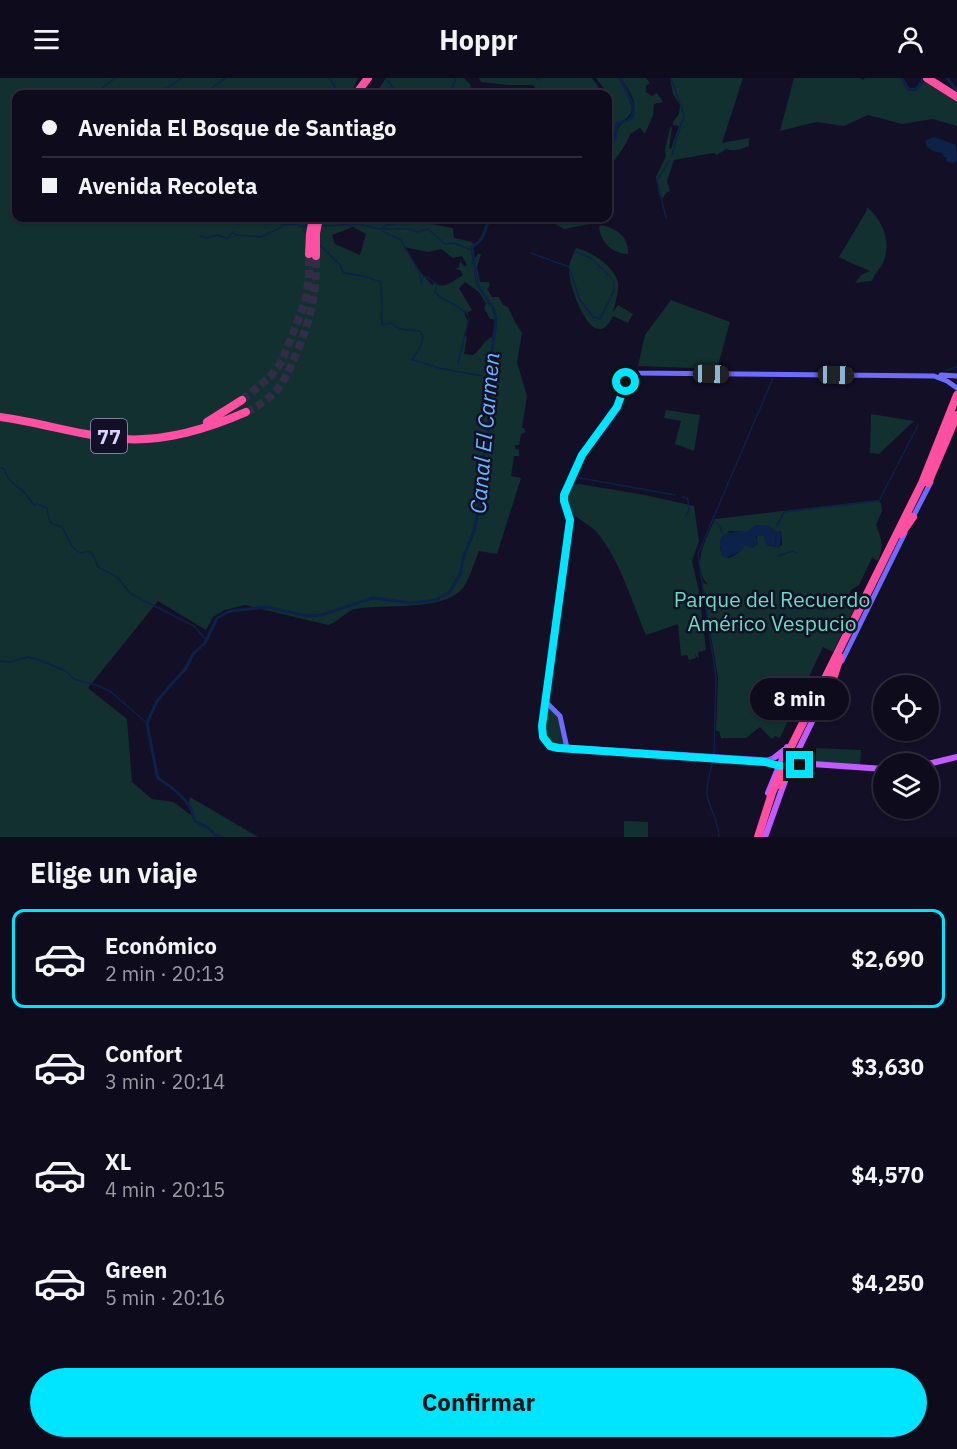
<!DOCTYPE html>
<html lang="es">
<meta charset="utf-8">
<style>
body{margin:0;font-family:"IBM Plex Sans",sans-serif;background:#1c1929;color:#f1f3f6;height:100vh;display:flex;flex-direction:column;font-size:22px;white-space:nowrap}
*{box-sizing:border-box;margin:0}
p{font-size:20px;color:#9b9ba3}
.icon{flex:none;width:33px;height:33px;fill:none;stroke:currentColor;stroke-width:2;stroke-linecap:round;stroke-linejoin:round}
.map{position:relative;height:759px;overflow:hidden}
.drawer{display:flex;flex-direction:column;background:#0e0b1c;flex:1}
.drawer>*{flex:none}
.banner{position:absolute;left:12px;top:12px;width:600px;height:132px;border-radius:12px;box-shadow:0 2px 4px #0004,0 0 0 2px #2e2b3b;display:grid;align-content:center;height:132px;padding:0 30px;background:#0e0b1c}
.buttons{position:absolute;left:873px;top:597px;display:grid;gap:12px}
.buttons a{display:grid;place-items:center;width:66px;height:66px;border-radius:50%;background:#0e0b1c;box-shadow:0 2px 4px #0004,0 0 0 2px #2e2b3b;font-size:30px}
.end{position:absolute;width:27px;height:27px;margin:-14px;border:8px solid #00e5ff;background:#111;box-shadow:0 0 0 3px #111}
.from{border-radius:50%}
.bubble{position:absolute;height:42px;border-radius:21px;background:#0e0b1c;box-shadow:0 2px 4px #0004,0 0 0 2px #2e2b3b;font-size:20px;font-weight:700;line-height:42px;text-align:center}
.car{position:absolute;width:18px;height:36px;margin:-18px -9px;border-radius:8px;box-shadow:0 0 4px 2px #0007;background:linear-gradient(#222 24%,#8ab4d8 0 40%,#222 0 76%,#8ab4d8 0 86%,#222 0)}
.banner b{display:flex;align-items:center;gap:21px;height:57px;font-size:22px}
.banner b+b{border-top:2px solid #2e2b3b}
.banner i{width:15px;height:15px;background:#f1f3f6}
ul{padding:0;list-style:none}
li{display:flex;align-items:center;gap:18px;height:99px;margin:0 12px 9px;padding:0 18px;border:3px solid transparent;border-radius:12px}
li div{flex:1}
li b{display:block;font-size:22px}
li em{font-style:normal;font-weight:700}
li.selected{border-color:#00e5ff}
li>.icon{width:54px;height:54px;stroke-width:1.5}
h2{padding:0 30px;font-size:27px;line-height:72px}
.cta{display:flex;gap:12px;margin-top:auto;padding:12px 30px}
.cta a{flex:1;height:69px;border-radius:36px;background:#00e5ff;color:#111;font-size:24px;font-weight:700;line-height:69px;text-align:center}
header{display:flex;justify-content:space-between;align-items:center;height:78px;padding:0 30px;background:#0e0b1c;font-size:27px;font-weight:700}
.map>svg:first-child{display:block}
.green{fill:#12302f;fill-rule:evenodd}
.water{fill:#0c2248}
.lines{fill:none;stroke-linecap:round;stroke-linejoin:round}
.stream{stroke:#0c2248;stroke-width:1.5}
.canal{stroke:#0c2248;stroke-width:3}
.motorway-tunnel{stroke:#312d47;stroke-width:8;stroke-dasharray:8 4;stroke-linecap:butt}
.secondary{stroke:#6f6bff;stroke-width:5}
.primary{stroke:#c25bff;stroke-width:6}
.motorway{stroke:#ff4fa3;stroke-width:8}
.route{stroke:#00e5ff;stroke-width:8}
.labels{text-anchor:middle;dominant-baseline:central;stroke-width:5;stroke-linejoin:round;paint-order:stroke}
.shield{fill:#130f26;stroke:#9e99be;stroke-width:1.5}
.shield-label{font-size:20px;font-weight:bold;fill:#d9d4ff}
.park-label{font-size:21px;fill:#5fe0c0;stroke:#130f26}
.water-label{font-size:22px;font-style:italic;fill:#62b6ff;stroke:#130f26}
</style>
<header><svg class="icon" aria-label="menu" viewBox="0 0 24 24"><path d="M4 6h16M4 12h16M4 18h16"/></svg>Hoppr<svg class="icon" aria-label="person" viewBox="0 0 24 24"><circle cx="12" cy="8" r="4"/><path d="M4 21q1-7 8-7t8 7"/></svg></header>
<div class="map">
<svg width="957" height="759" viewBox="0 0 957 759">
<rect width="100%" height="100%" fill="#130f26"/>
<path class="green" d="M0 0H358L351 16H16V140H355L354 147 364 140 405 145H426L453 150 454 160 472 164 474 167 471 176 475 180 478 176H481L477 189 480 204H489L490 208 487 211 492 219H499L503 227 508 229 515 244 522 255 517 284 527 318 522 350H524L526 354 521 356 519 367H515V371L519 372V378H514L511 398 521 400 497 476 479 473C474 484 470 501 462 511 444 533 382 526 355 531 348 532 338 544 328 547L245 527 225 532 213 539 206 552 158 523 88 610 127 641 132 704 152 721 173 724 194 739 189 726 190 719 258 759H0ZM353 149 366 156 360 177 335 166 332 157ZM404 169 428 174 441 171 453 180 462 178 467 187 464 188 460 183 459 189 455 191 460 192 463 197C452 203 445 213 433 204V208L422 196ZM465 204 479 214 486 226 484 230 490 241H493L497 247 494 262 491 259C483 264 481 271 473 277L464 276 467 259 464 257 468 244 463 232 467 235 472 232 459 210Z
M386 0H464L470 6 472 16H368L378 12Z
M479 0H592L603 16H534L536 11 533 7H508L481 4Z
M596 0H619C627 16 644 33 620 44L615 58 608 69V16Z
M620 0H646L650 5 646 8V14L652 18 657 15 663 24 654 26 653 37 645 56 640 50 630 56C626 68 621 72 615 82L608 77V72L611 71C615 64 616 55 619 49 622 44 627 43 630 39 641 27 628 10 620 0Z
M670 0H743L722 65 749 60V68C742 71 734 74 726 71L717 77 713 75 674 82 667 103 670 113 666 115 663 120 659 117 656 99 666 78 665 72 670 50 672 49 669 70 671 71 679 48 673 47V44L679 36 680 27 673 16Z
M794 0H860L863 2 865 0H901L908 13H915L925 3 957 22V48L933 41 902 46 868 37 844 48 816 44 780 53Z
M867 129C883 143 892 164 883 185 880 191 875 195 873 201L871 203 855 205 861 197 870 193C859 188 850 185 839 179L867 132Z
M545 140H590L595 145 564 151Z
M601 147C617 151 629 158 628 176 612 175 601 165 599 149Z
M576 170C591 173 615 189 618 205 619 214 615 225 613 234L618 227 633 236 628 245 613 238C594 280 569 210 569 192 569 184 573 177 576 170Z
M671 222 730 244 717 291 638 288 645 257Z
M666 332 700 337 694 373 675 366 681 343 664 340Z
M871 336 914 343 879 376 870 375Z
M579 406 645 417 694 428 699 463 692 483 699 513 706 572 698 574 699 579 697 580 695 575 696 580 689 582 687 577 681 578 678 546 646 557C631 522 622 487 599 457 590 445 575 442 568 429 564 421 568 414 571 407Z
M878 422 881 425 882 433 876 447C882 463 884 467 878 483L872 480 859 507 851 512 846 523 855 529 833 574 823 569 796 626 792 628 788 627 787 629 791 636 780 660 775 658 772 661 760 649 746 660H721L719 653H716L718 600 702 504 708 507C690 488 706 461 715 441ZM756 447 776 454 774 468 777 453H781L782 467 775 469 767 467 764 458H757V466L744 467 738 475 729 480 722 478 720 470 729 453 747 454Z
M548 627 556 633 566 667C536 667 545 648 548 627Z
M814 670 861 672 860 688 815 685Z
M624 743 648 744V759H624Z"/>
<path class="water" d="M934 59 956 67 957 83 953 85 947 84 946 79H944L942 75 933 73 926 68V62Z
M756 447 770 448 776 454 775 468 777 453H781L780 470 767 467 764 458H756L758 466 753 470 744 467 743 472 726 480 722 478C715 452 727 454 747 454Z"/>
<g class="lines">
<path class="stream" d="M329 0 334 7 337 16
M536 0 540 2
M671 0 684 37 671 79
M386 1 399 16
M213 9 226 0
M101 11 115 0
M159 16 182 0
M317 16 334 13
M446 16 451 13 456 0
M273 140 282 147 297 146 301 149 307 147
M482 140 487 145
M487 140 489 143
M666 140 657 102 670 82
M321 148 359 146 378 151H409L417 154 428 151 445 166 453 165 472 172
M382 150 387 147 403 145 401 140
M382 153 401 162 419 194 421 206 423 199H427L437 206 435 214C444 225 458 225 468 237
M307 156 304 153V150L308 146
M200 158 206 160 218 157 227 161 233 154 236 157 261 159 282 149V147
M320 167 339 186 344 195 364 198 381 204 382 247 391 245 400 251 420 253 423 258 421 268 412 282
M531 175 569 189 580 222 593 239 600 241 614 213V203L591 180 574 173
M414 282 439 290 482 298 487 302
M458 285 469 240
M947 292 957 289
M620 328 629 304
M585 376 618 332
M0 390 4 391C8 404 15 406 24 414 28 418 30 423 34 427L37 426 47 430C50 446 47 444 62 449 69 460 69 471 82 475 94 469 94 482 98 489L117 499 130 515 137 519 194 548 207 563
M576 397 580 400 675 417
M683 419 688 421 689 432 686 438
M714 442 720 449 722 455
M777 448 784 434 879 423 918 347
M778 478 793 473 796 475
M0 583 10 584 28 579 39 582 66 593 74 601 99 608 111 614 147 645
M714 676 716 600 698 476 773 300
M713 683C710 694 706 705 707 717 710 732 719 744 719 759"/>
<path class="canal" d="M902 0 908 11C916 13 919 9 922 2
M947 0 957 13
M608 70 615 60 617 46C621 44 628 43 631 40 639 32 624 8 620 0
M177 600 186 590 193 576 205 565 217 540 230 533 267 529 307 538 321 537 373 520 411 525 436 522 449 515 461 494 463 480 474 453 479 427V404L477 400 482 392 489 342 488 336 482 328 483 325 489 320 491 313 487 302 493 280 492 273 496 242 494 232 477 206 472 169C488 159 481 154 491 140
M176 601 157 623 147 645 157 697 159 701C171 708 186 720 192 733 193 736 193 740 195 743L210 751 214 756 220 759"/>
<path class="motorway-tunnel" d="M242 322 270 299 282 283 305 224 309 200V176
M246 334C259 328 271 320 280 308 287 298 292 286 297 274 311 240 317 216 316 178"/>
<path class="secondary" d="M941 297 957 298
M912 441 931 404
M842 583 905 455
M546 624 560 638 567 670
M550 668 544 661 542 653 570 442 563 423 564 417 583 375 617 329 630 293 636 295 934 298 947 303 957 310
M550 668 767 682 779 678"/>
<path class="primary" d="M775 679 784 672
M792 685 834 598
M928 686 957 679
M788 689 812 686 884 691
M768 715 787 669
M765 759 785 703"/>
<path class="motorway" d="M927 0 957 19
M356 16 368 0
M309 176 310 156 313 140
M316 178V155L319 140
M0 339C38 344 75 356 113 360 158 366 205 352 246 334
M207 344 242 322
M928 405 957 337
M901 456 913 439
M834 598 840 579
M780 707 792 679
M758 759 772 715 789 673 922 405 957 317"/>
</g>
<g class="lines">
<path class="route" d="M626 304 617 329 582 377 564 417V423L570 442 542 648 543 659 550 668 558 670 765 684 780 688 800 687"/>
</g>
<g class="labels">
<rect class="shield" x="91" y="341" width="36" height="34" rx="4.5"/>
<g class="shield-label">
<text x="109" y="358">77</text>
</g>
<g class="park-label">
<text x="772" y="521">Parque del Recuerdo<tspan x="772" dy="24">Américo Vespucio</tspan></text>
</g>
<g class="water-label">
<text transform="translate(484 355) rotate(-85)">Canal El Carmen</text>
</g>
</g>
</svg>
<div class="buttons">
<a><svg class="icon" aria-label="locate" viewBox="0 0 24 24"><circle cx="12" cy="12" r="6"/><path d="M12 2v4M12 18v4M2 12h4M18 12h4"/></svg></a>
<a><svg class="icon" aria-label="layers" viewBox="0 0 24 24"><path d="M12 4l9 5-9 5-9-5zM3 14l9 5 9-5"/></svg></a>
</div>
<i class="end from" style="left:626px;top:304px"></i>
<i class="end" style="left:800px;top:687px"></i>
<div class="bubble" style="left:750px;top:600px;width:99px">8 min</div>
<i class="car" style="left:711px;top:296px;rotate:91deg"></i>
<i class="car" style="left:836px;top:297px;rotate:91deg"></i>
<div class="banner">
<b><i class="from"></i>Avenida El Bosque de Santiago</b>
<b><i></i>Avenida Recoleta</b>
</div>
</div>
<section class="drawer">
<h2>Elige un viaje</h2>
<ul>
<li class="selected"><svg class="icon" aria-label="car" viewBox="0 0 24 24"><path d="M5 17H2v-5l4-1 3-4h7l3 4 3 1v5h-3M9 17h6M6 11h13"/><circle cx="7" cy="17" r="2"/><circle cx="17" cy="17" r="2"/></svg><div><b>Económico</b><p>2 min · 20:13</p></div><em>$2,690</em></li>
<li><svg class="icon" aria-label="car" viewBox="0 0 24 24"><path d="M5 17H2v-5l4-1 3-4h7l3 4 3 1v5h-3M9 17h6M6 11h13"/><circle cx="7" cy="17" r="2"/><circle cx="17" cy="17" r="2"/></svg><div><b>Confort</b><p>3 min · 20:14</p></div><em>$3,630</em></li>
<li><svg class="icon" aria-label="car" viewBox="0 0 24 24"><path d="M5 17H2v-5l4-1 3-4h7l3 4 3 1v5h-3M9 17h6M6 11h13"/><circle cx="7" cy="17" r="2"/><circle cx="17" cy="17" r="2"/></svg><div><b>XL</b><p>4 min · 20:15</p></div><em>$4,570</em></li>
<li><svg class="icon" aria-label="car" viewBox="0 0 24 24"><path d="M5 17H2v-5l4-1 3-4h7l3 4 3 1v5h-3M9 17h6M6 11h13"/><circle cx="7" cy="17" r="2"/><circle cx="17" cy="17" r="2"/></svg><div><b>Green</b><p>5 min · 20:16</p></div><em>$4,250</em></li>
</ul>
<div class="cta"><a>Confirmar</a></div>
</section>
